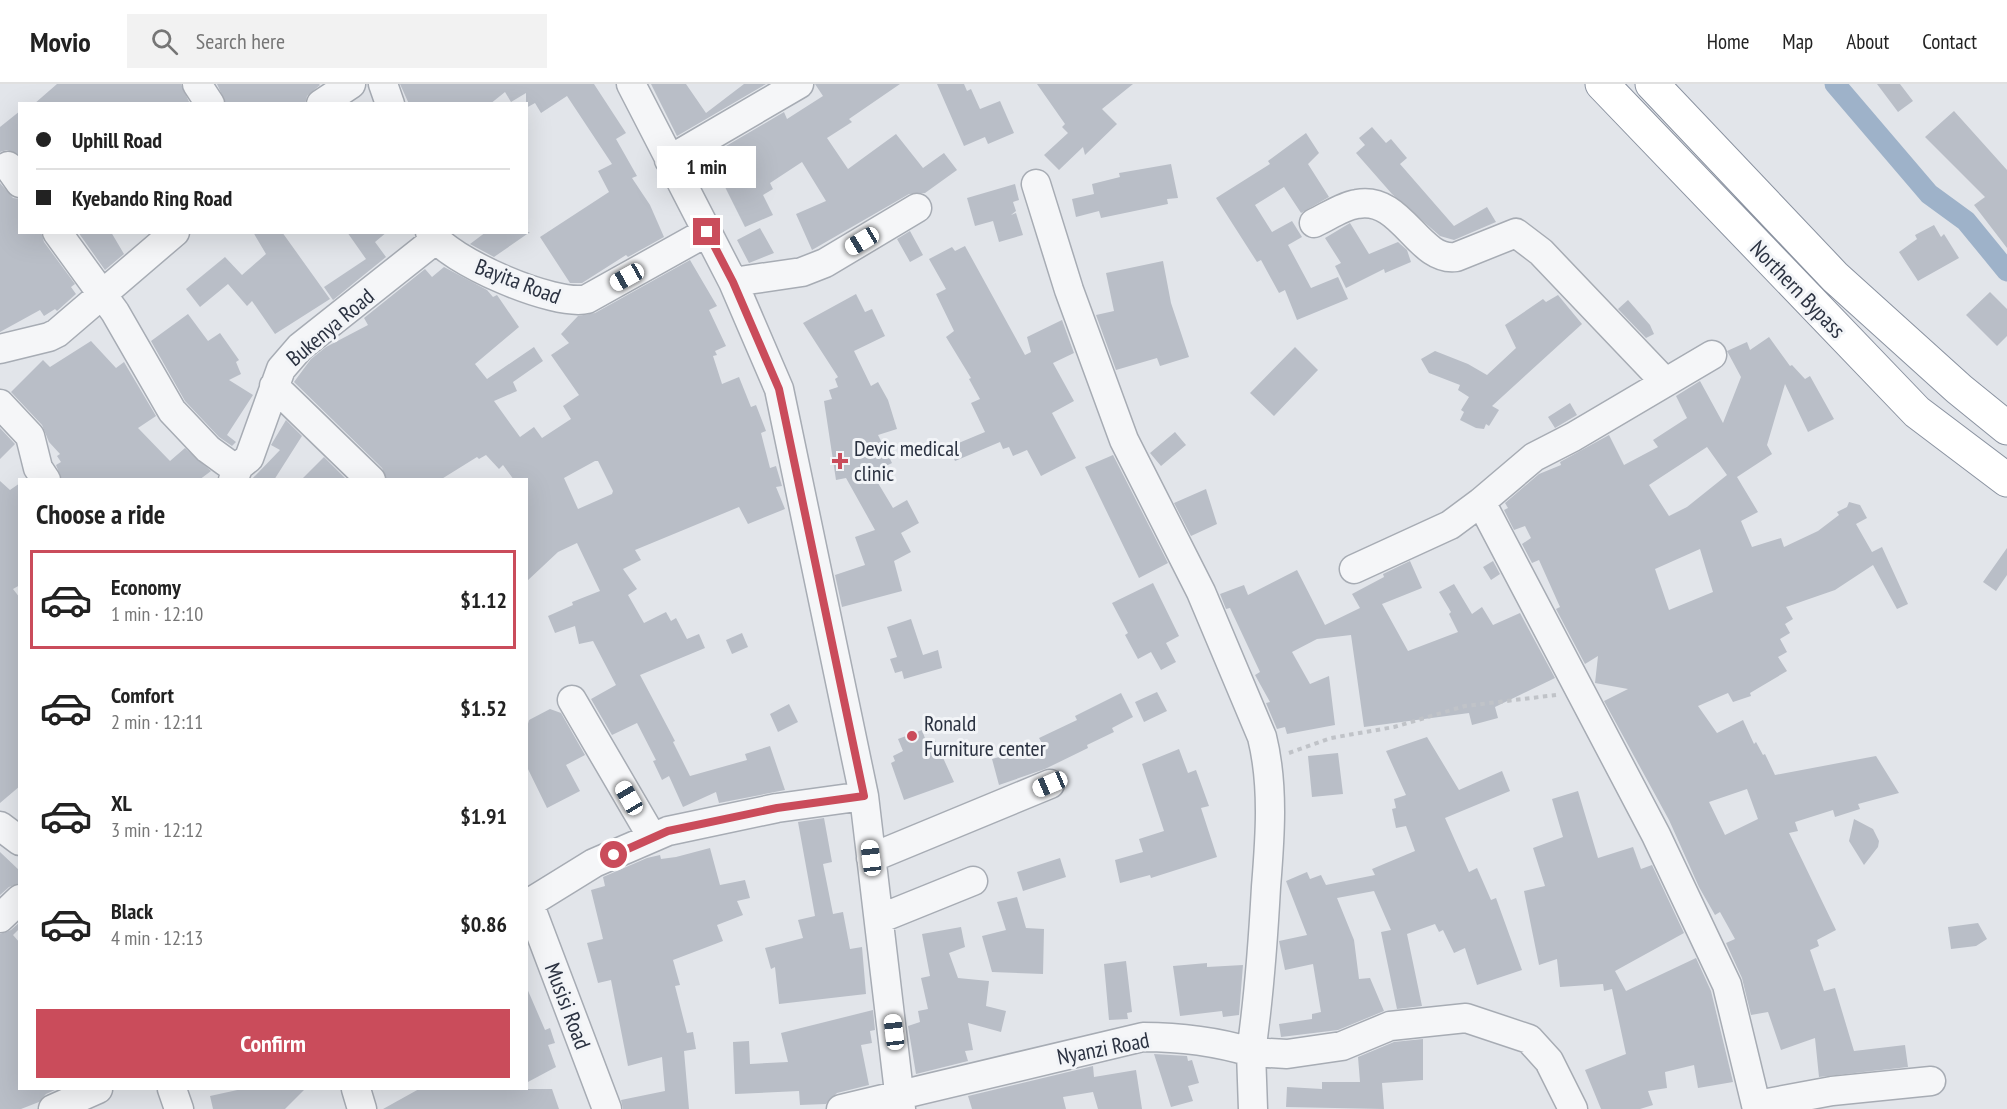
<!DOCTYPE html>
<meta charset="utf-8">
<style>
body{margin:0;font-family:"PT Sans Narrow",sans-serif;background:#f2f2f2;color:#222;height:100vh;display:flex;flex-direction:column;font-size:22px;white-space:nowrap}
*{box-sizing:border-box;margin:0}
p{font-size:20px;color:#767676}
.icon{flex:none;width:33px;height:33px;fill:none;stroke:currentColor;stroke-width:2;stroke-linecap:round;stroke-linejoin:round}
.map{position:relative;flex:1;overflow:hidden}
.sheet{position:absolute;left:18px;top:394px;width:510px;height:612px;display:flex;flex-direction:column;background:#fff;border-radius:0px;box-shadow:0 6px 24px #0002}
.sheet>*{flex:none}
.top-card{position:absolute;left:18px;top:18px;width:510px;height:132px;border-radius:0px;box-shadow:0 6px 24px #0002;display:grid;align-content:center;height:132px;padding:0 18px;background:#fff}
.end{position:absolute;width:27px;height:27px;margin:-14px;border:8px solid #ca4c5b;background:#fff;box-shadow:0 0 0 3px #fff}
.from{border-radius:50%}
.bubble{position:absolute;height:42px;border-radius:0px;background:#fff;box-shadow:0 6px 24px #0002;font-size:20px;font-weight:700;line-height:42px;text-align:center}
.car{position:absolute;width:18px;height:36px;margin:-18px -9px;border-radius:8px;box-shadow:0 0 4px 2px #0007;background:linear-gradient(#fff 24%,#345 0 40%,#fff 0 76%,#345 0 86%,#fff 0)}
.top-card b{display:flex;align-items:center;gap:21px;height:57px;font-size:22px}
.top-card b+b{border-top:2px solid #e0e0e0}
.top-card i{width:15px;height:15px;background:#222}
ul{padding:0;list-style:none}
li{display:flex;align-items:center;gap:18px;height:99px;margin:0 12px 9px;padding:0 6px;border:3px solid transparent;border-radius:0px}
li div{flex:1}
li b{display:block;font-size:22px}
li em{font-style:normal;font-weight:700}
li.current{border-color:#ca4c5b}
li>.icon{width:54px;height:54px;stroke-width:1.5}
h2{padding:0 18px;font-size:27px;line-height:72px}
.cta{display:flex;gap:12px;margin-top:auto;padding:12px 18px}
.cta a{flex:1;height:69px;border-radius:0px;background:#ca4c5b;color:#fff;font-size:24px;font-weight:700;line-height:69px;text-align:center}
header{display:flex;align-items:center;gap:36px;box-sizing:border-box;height:84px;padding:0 30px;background:#fff;border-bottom:2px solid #e0e0e0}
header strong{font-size:28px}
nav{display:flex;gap:33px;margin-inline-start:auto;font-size:21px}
.search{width:420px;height:54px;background:#f2f2f2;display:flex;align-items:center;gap:15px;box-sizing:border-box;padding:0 21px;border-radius:0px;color:#767676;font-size:22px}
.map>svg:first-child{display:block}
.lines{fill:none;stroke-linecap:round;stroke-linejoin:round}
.canal{stroke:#9eb2c9;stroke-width:21}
.building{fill:#b9bec7;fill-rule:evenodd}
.minor-casing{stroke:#a7acb4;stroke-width:31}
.highway-casing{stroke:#8a92a0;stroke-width:35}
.path{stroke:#c0c3c8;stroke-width:4;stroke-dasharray:4.5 4.5;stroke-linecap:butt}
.minor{stroke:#f5f6f8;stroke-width:28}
.highway{stroke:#fff;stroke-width:33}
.route{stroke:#ca4c5b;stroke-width:8}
.poi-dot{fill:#ca4c5b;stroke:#f2f4f7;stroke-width:2}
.labels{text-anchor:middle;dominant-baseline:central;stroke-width:6;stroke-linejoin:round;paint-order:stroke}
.street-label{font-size:22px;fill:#2b3241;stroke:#f2f4f7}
.poi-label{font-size:22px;fill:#2b3241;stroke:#f2f4f7;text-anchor:start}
</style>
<header>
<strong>Movio</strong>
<div class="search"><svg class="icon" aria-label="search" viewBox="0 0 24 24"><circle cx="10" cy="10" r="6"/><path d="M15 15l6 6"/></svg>Search here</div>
<nav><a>Home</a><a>Map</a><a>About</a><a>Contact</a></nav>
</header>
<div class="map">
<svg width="2007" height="1025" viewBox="0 0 2007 1025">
<rect width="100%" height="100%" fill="#e2e5ea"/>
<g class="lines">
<path class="canal" d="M1835 0 1929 110 1966 137 2007 187"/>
</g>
<path class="building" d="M57 0H181L190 20H34Z
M217 0H319L320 1 307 12 305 20H226Z
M400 0H594L626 49 616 55 637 92 632 94 650 121 664 153 628 173 626 171 582 199H570L540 153 609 108 598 87 612 80 567 12 541 29 535 19 526 24V9L511 18 505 8 490 20H409Z
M651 0H686L706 29 744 0H766L677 52Z
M815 0H900L849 35 852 38 827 54 848 85 896 50 923 84 944 69 957 86 925 109 909 110 812 166 796 130 826 117 802 78 770 99 773 105 763 111 773 131 745 143 720 93 708 101 700 87 696 89 692 82 784 28 787 35 823 12Z
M937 0H964L967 7 971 5 980 25 1000 17 1014 49 988 60 985 53 964 62Z
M1037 0H1133L1102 25 1117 40 1085 71 1083 63 1059 86 1044 71 1068 49 1062 43 1065 40Z
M1877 0H1900L1913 17 1898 28Z
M20 27V71L7 66 0 68V43Z
M1954 27 2007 86V164L1974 121 1985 113 1925 53Z
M1372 43 1386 59 1391 55 1407 74 1400 80 1454 142 1487 123 1496 138 1454 156 1440 152 1392 110 1356 69 1365 61 1359 54Z
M1306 49 1319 69 1308 80 1329 113 1301 129 1284 103 1255 121 1272 148 1292 137 1302 153 1288 161 1311 204 1338 193 1348 215 1297 236 1285 206 1279 209 1261 176 1257 178 1216 114 1270 80 1268 77Z
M1171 80 1178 114 1167 115 1168 120 1101 134 1099 127 1076 133 1072 115 1094 110 1092 100 1120 93 1119 89Z
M0 99 13 114 20 115V148H41L44 158 75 200 71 203 76 210 57 227 55 225 44 232 40 226 0 248Z
M1015 100 1019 116 1013 118 1016 127 1011 131 1016 129 1023 151 999 158 993 137 975 142 967 114Z
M1350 139 1369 170 1398 158 1407 166 1411 178 1385 189 1384 185 1346 204 1335 182 1341 179 1325 154Z
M1934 141 1941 153 1944 150 1959 174 1918 197 1899 168 1917 155 1915 151Z
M760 144 774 169 749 179 737 156Z
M910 147 923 171 910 178 897 155Z
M78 148H111L124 170 105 186Z
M253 148H282L330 215 275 250 252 217 247 222 228 200 200 223 186 205 225 173 242 191 266 170Z
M347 148H387L375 158 386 173 333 216 324 203 366 175Z
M486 148H530L494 173 470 160Z
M965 162 1025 271 1031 268 1027 253 1062 236 1074 269 1053 279 1074 317 1052 329 1076 374 1041 392 1027 366 1013 372 1009 363 1003 365 1000 358 955 377 949 363 985 348 971 319 980 315 969 295 971 294 946 253 954 247 936 210 946 205 929 175 952 163 955 167Z
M690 176 717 222 709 226 726 262 715 267 717 271 713 272 722 300 739 293 751 323 756 321 766 347 761 349 770 384 776 382 782 402 776 403 785 425 748 440 739 423 635 466 641 476 623 485 637 505 628 511 644 539 666 528 671 537 676 534 687 555 699 550 705 564 640 591 675 657 673 658 690 692 747 676 745 670 770 662 785 706 719 719 716 708 683 723 669 692 662 696 653 677 656 676 637 639 612 651 591 615 616 601 593 557 579 560 575 542 555 549 548 532 573 521 572 518 600 507 577 459 558 468 526 498V396H514L503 381 499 385 486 371 479 375 477 373 440 396H387L382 384 294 298 311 275 326 263 368 241 364 234 425 185 432 193 444 183 487 206 493 213 497 211 519 243 475 280 487 295 534 263 543 277 513 298 517 307 494 317 520 353 534 343 542 354 571 335 563 322 579 311 551 271 569 259 561 250 578 232 595 229ZM595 377H598L613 407 612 410 578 425 564 394Z
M1163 177 1171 219 1189 273 1160 282 1157 274 1116 286 1096 231 1114 227 1106 189Z
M1990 208 2007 225V252L1997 262 1966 231Z
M856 210 865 228 872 225 885 252 854 267 871 302 878 298 888 316 897 345 878 351 892 379 872 389 893 424 907 416 919 439 901 449 911 468 894 477 902 507 842 523 835 491 865 481 855 453 875 446 846 394 836 396 824 317 832 315 829 306 838 303 835 295 838 293 803 239Z
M1558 211 1582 240 1492 322 1499 326 1489 342 1486 340 1484 345 1476 344 1460 336 1464 328 1461 326 1469 313 1458 306 1460 301 1429 289 1421 275 1435 267 1468 280 1487 291 1516 264 1505 241 1543 215 1546 218Z
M1628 216 1650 241 1654 250 1646 254 1618 225Z
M188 230 208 257 220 249 239 276 236 278 241 290 229 296 253 311 227 351 236 358 232 362 219 353 185 317 151 257Z
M1769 253 1790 282 1792 281 1805 295 1810 292 1834 335 1808 348 1785 300 1767 361 1772 370 1737 393 1758 428 1741 437 1752 463 1781 454 1784 463 1818 447 1839 431 1837 428 1847 423 1849 418 1860 421 1867 434 1856 440 1872 468 1882 463 1908 520 1897 525 1873 481 1835 506 1786 523 1793 535 1785 540 1790 549 1780 555 1787 568 1778 573 1787 587 1750 609 1751 612 1733 618 1728 609 1698 622 1717 649 1743 636 1754 660 1756 658 1763 671 1765 670 1775 691 1876 672 1899 709 1858 720 1860 725 1835 733 1833 726 1795 738 1798 747 1789 749 1836 846 1817 856 1819 862 1810 866 1824 907 1835 904 1854 967 1905 961 1908 983 1819 993 1815 954 1781 966 1768 928 1751 931 1742 894 1726 859 1735 855 1720 828 1715 831 1699 803 1669 736 1604 617 1628 605 1595 599 1598 572 1585 580 1556 525 1560 523 1539 476 1532 479 1522 460 1531 454 1525 442 1514 446 1504 426 1508 424 1505 419 1539 390 1561 381 1560 378 1609 351 1624 381 1658 363 1653 356 1687 334 1676 312 1700 297 1723 339 1741 293 1727 267 1747 258 1750 266ZM1707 363 1727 391 1687 423 1669 432 1649 401ZM1700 465 1713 508 1669 526 1655 485ZM1747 705 1758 735 1725 751 1709 718Z
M91 257 116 284 124 278 156 332 138 344 170 377 185 364 211 387 199 396H62L56 381 61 378 57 372 60 370 49 358 42 341 11 308 43 276 50 283Z
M1295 263 1318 286 1274 332 1250 309Z
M1570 319 1577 331 1555 344 1548 333Z
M286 336 302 352 274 396H251L280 366 271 361Z
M0 344 15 360 0 375Z
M1175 348 1186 361 1161 382 1150 369Z
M1113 371 1168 479 1139 494 1085 383Z
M324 373 347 396H301Z
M0 397 10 406 20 399V501L13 505 20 514V702L0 719Z
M1206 405 1217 440 1191 452 1174 419Z
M2007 464V491L1996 507 1983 498Z
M1410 477 1422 504 1382 520 1408 567 1458 548 1449 530 1451 528 1439 508 1454 500 1472 530 1482 523 1493 541 1520 529 1555 594 1495 623 1498 634 1472 641 1469 629 1364 643 1351 551 1317 555 1292 568 1310 600 1329 592 1335 641 1287 650 1285 643 1277 645 1266 619 1270 618 1255 591 1260 588 1230 524 1226 525 1220 510 1244 501 1248 511 1297 486 1325 541 1360 524 1352 510 1384 493 1383 490Z
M1493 477 1500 490 1491 496 1483 483Z
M1153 499 1179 552 1166 559 1176 578 1161 586 1151 568 1138 575 1125 551 1128 549 1112 519Z
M911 535 923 571 938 566 942 584 904 595 902 587 895 589 890 575 897 573 887 543Z
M742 549 748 563 732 570 726 556Z
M1157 608 1167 627 1144 638 1135 618Z
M1121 609 1133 633 1112 644 1114 648 1087 661 1088 664 1045 685 999 701 992 675 1043 661 1039 654 1077 636 1075 632Z
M789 620 798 638 778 648 770 630Z
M550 625 561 629 585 671 566 681 580 707 547 724 526 681V647L529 636Z
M922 646 927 660 935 656 954 698 904 716 891 679 895 677 893 672 903 667 898 655Z
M1427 653 1459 706 1502 687 1510 707 1445 734 1469 788 1477 784 1491 816 1496 814 1522 886 1477 901 1465 864 1454 869 1443 846 1439 848 1435 840 1407 850 1422 922 1397 925 1381 848 1391 846 1374 807 1337 814 1354 856 1359 895 1370 894 1384 927 1338 946 1281 953 1279 940 1312 935V930L1321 928 1313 880 1285 886 1279 857 1307 851 1286 797 1307 788 1310 795 1321 791 1326 801 1375 791 1372 785 1415 767 1406 742 1396 744 1392 725 1396 724 1394 715 1406 711 1386 667Z
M1179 665 1188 689 1196 686 1209 722 1201 724 1217 773 1151 794 1150 791 1120 799 1115 776 1143 768 1139 755 1164 747 1142 680Z
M1338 669 1343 710 1312 713 1308 672Z
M1578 707 1598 774 1633 763 1641 785 1652 781 1684 849 1615 887 1626 907 1696 874 1711 907 1733 998 1698 1004 1694 981 1665 988 1667 1004 1648 1007 1653 1021 1640 1025H1601L1585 986 1626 970 1612 905 1604 907 1603 900 1560 903 1557 875 1539 881 1524 807 1545 802 1533 764 1563 753 1552 715Z
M824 734 832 778 823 780 833 830 843 828 850 865 862 863 866 910 779 920 775 883 771 885 765 864 803 854 798 836 815 832 798 738Z
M1854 735 1873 745 1879 757 1878 763 1864 781 1849 757Z
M710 764 720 801 745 796 750 814 737 817 743 831 717 841 723 857 673 876 680 901 675 902 687 949 693 948 696 965 684 967 689 1025H623L621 1016 665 1007 662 973 628 982 611 896 598 899 587 859 603 855 591 806 605 802 603 793 647 774 660 771 661 775 676 773Z
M0 768 20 787V799L9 803 0 811Z
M1060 774 1066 793 1023 807 1017 788Z
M1017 813 1026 844 1044 845 1043 890 992 888 982 852 1006 846 997 818Z
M20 838V844L13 851 20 859V1005H57L46 1010 39 1018 21 1025H0V850L11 846Z
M1978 839 1987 855 1976 862 1951 865 1948 843Z
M961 843 965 863 949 869 958 894 989 897 986 922 1006 927 1001 948 968 939 973 966 965 967 968 977 916 990 908 942 920 938 918 927 928 925 921 894 930 892 922 850Z
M1126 877 1132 928 1127 929 1128 935 1109 936 1104 880Z
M1207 879V883L1243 881 1239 931 1223 933 1222 927 1180 932 1173 882Z
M526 902 545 946 550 944 555 959 548 961 556 983 526 999Z
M873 926 875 946 870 947 872 959 861 961 869 1001 837 1009 826 1020 800 1021 799 1007 735 1010 733 958 749 957 750 980 788 978 781 949Z
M1423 955V996L1382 999 1384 1025 1286 1023 1287 1003 1322 1005V998H1360L1358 973 1394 958Z
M1154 970 1187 972 1188 977 1192 976 1199 999 1188 1002 1193 1017 1171 1023Z
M1093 982 1094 993 1136 986 1142 1025H1098L1093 1008 1063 1013 1066 1025H972L968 1012Z
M242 1005H305L285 1025H213L210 1012Z
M419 1005H552L559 1025H383Z"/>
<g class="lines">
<defs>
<path id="minor" d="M197 0 210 20
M383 0 390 20
M631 0 733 198 779 305 864 712 901 1025
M321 20 351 0
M669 76 799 0
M8 82 20 99
M1036 100 1069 206 1124 356 1201 508 1262 653C1274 701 1270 754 1266 803 1263 858 1259 913 1251 968L1287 970 1342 962 1390 942 1466 934 1529 955 1549 977 1573 1025
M1314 139C1327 133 1343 122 1357 120 1402 111 1418 178 1456 173L1516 149 1541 168 1665 298
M57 148 115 228 172 327 208 365 230 381 239 382
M430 148C448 177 555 223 587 215L707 148
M733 198 802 188 825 179 917 124
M0 265 49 253 57 249 175 148
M1712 271 1573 353 1534 373 1481 418 1656 751 1727 901 1757 1025
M274 302 371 396
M0 320 30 352 38 384 46 396
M233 396 239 382 249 374 281 285 300 263 435 156
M1354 485 1450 441 1481 418
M572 616 652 753
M0 742 20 757
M871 774 1050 700
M529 819 607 1025
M526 821 594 779 668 747 777 724 864 712
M0 834 20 815
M879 835 973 797
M172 1005 179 1025
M356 1005 362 1025
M1757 1021 1832 1007 1931 997
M53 1025 98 1005
M841 1025 1143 953C1181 953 1214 957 1251 968L1253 1025"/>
<path id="highway" d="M1602 0 1917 328 2007 396
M1652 0 1835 193 1959 305 2007 344"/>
</defs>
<use href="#minor" class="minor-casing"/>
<use href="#highway" class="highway-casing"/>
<path class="path" d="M1289 669 1331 654 1394 643 1465 622 1556 611"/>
<use href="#minor" class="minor"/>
<use href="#highway" class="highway"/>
</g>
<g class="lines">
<path class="route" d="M614 771 668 747 777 724 864 712 779 305 733 198 707 148"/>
</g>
<g class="poi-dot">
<path d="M837 368h6v6h6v6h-6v6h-6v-6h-6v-6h6z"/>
<circle cx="912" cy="652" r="6"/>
</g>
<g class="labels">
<g class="street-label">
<text transform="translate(518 197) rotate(21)">Bayita Road</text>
<text transform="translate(1798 205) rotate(46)">Northern Bypass</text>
<text transform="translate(330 243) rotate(-40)">Bukenya Road</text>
<text transform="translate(568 922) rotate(69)">Musisi Road</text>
<text transform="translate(1103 964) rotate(-11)">Nyanzi Road</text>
</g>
<g class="poi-label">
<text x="854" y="364">Devic medical<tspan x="854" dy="25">clinic</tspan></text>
<text x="924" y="639">Ronald<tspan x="924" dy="25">Furniture center</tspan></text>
</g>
</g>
</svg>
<i class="end from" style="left:614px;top:771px"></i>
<i class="end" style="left:707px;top:148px"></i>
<div class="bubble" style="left:657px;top:62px;width:99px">1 min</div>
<i class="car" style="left:862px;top:157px;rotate:239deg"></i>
<i class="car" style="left:627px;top:193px;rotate:241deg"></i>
<i class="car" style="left:1050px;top:700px;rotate:247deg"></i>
<i class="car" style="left:629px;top:714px;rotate:330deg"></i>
<i class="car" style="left:871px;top:774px;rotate:353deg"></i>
<i class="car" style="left:894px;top:948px;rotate:353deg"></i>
<div class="top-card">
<b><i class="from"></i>Uphill Road</b>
<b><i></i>Kyebando Ring Road</b>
</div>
<section class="sheet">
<h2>Choose a ride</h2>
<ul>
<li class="current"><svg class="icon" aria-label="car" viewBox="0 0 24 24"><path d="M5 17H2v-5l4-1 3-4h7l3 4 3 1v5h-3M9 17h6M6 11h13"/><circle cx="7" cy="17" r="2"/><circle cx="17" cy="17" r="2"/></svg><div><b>Economy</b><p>1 min · 12:10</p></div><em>$1.12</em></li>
<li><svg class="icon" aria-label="car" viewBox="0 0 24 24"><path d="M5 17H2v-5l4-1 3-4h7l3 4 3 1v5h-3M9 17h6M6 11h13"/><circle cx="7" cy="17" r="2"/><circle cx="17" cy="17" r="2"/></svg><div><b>Comfort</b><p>2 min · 12:11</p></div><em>$1.52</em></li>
<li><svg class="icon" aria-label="car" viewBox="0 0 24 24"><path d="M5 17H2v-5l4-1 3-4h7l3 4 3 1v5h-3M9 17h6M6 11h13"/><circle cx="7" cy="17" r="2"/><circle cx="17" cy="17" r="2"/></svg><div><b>XL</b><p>3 min · 12:12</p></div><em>$1.91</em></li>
<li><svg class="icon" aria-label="car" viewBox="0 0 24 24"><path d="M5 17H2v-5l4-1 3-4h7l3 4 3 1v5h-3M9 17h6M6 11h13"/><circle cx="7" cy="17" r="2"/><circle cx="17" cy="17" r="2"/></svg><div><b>Black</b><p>4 min · 12:13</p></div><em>$0.86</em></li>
</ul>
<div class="cta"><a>Confirm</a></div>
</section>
</div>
